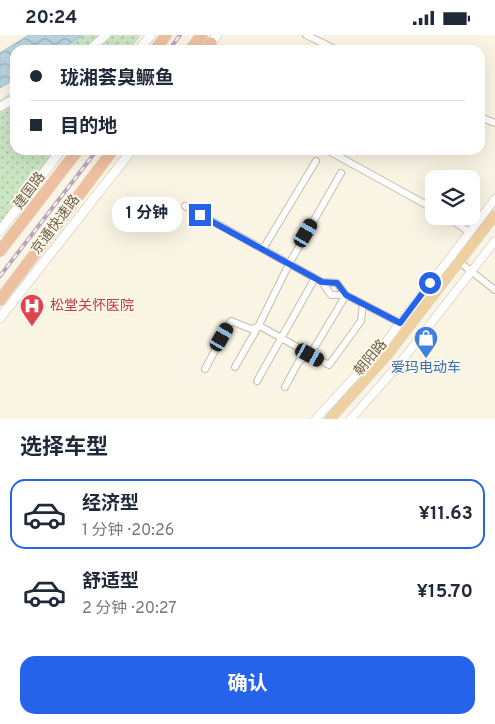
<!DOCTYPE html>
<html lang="zh">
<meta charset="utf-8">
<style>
body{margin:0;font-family:Overpass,"Noto Sans SC",sans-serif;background:#f6f6f7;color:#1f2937;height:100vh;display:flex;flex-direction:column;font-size:19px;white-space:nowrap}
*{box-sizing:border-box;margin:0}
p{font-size:16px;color:#747a83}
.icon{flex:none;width:28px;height:28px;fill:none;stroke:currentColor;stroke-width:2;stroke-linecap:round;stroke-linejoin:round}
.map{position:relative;height:384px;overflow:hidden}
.side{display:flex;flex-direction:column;background:#fff;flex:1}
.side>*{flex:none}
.hud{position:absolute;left:10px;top:10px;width:475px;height:110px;border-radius:15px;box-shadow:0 5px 20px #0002;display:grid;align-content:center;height:110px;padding:0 20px;background:#fff}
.controls{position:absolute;left:425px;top:135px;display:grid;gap:10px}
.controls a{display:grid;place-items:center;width:55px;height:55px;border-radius:10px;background:#fff;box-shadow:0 5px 20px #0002;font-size:25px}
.end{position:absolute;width:22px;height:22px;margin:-11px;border:6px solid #2563eb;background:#fff;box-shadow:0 0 0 2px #fff}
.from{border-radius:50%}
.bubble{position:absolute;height:35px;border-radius:15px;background:#fff;box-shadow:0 5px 20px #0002;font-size:16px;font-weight:700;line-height:35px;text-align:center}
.car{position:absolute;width:15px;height:30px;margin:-15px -8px;border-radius:6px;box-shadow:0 0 4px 1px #0007;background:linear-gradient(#222 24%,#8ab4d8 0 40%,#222 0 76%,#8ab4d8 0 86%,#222 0)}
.hud b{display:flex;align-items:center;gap:18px;height:48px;font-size:19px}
.hud b+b{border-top:1px solid #e0e1e3}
.hud i{width:12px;height:12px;background:#1f2937}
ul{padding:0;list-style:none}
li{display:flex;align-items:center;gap:15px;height:70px;margin:0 10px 8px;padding:0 10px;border:2px solid transparent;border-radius:15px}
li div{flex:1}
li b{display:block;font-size:19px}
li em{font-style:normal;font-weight:700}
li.active{border-color:#2563eb}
li>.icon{width:45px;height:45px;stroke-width:1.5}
h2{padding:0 20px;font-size:22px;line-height:60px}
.cta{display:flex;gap:10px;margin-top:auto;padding:10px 20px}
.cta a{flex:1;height:58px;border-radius:15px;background:#2563eb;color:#fff;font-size:20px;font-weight:700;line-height:58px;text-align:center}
.status{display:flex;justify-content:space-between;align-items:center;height:35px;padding:0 25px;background:#fff;direction:ltr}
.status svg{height:14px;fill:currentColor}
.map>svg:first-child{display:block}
.park{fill:url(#park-dots)}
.water{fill:url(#water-waves);stroke:#a1c2d1}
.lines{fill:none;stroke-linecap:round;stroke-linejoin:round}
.minor-casing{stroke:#c8bdab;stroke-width:8}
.tertiary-casing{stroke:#c8bdab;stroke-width:9}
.secondary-casing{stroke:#cbbea9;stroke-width:10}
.trunk-casing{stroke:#d9d5d0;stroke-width:11}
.motorway-casing{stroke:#d9d5d0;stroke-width:12}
.minor{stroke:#fff;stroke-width:6}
.tertiary{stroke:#fff;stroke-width:8}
.secondary{stroke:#fff;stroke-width:9}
.trunk{stroke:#efd0a0;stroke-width:10}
.motorway{stroke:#edc0a0;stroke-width:11}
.rail-casing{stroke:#b8a3c1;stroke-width:4}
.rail{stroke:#fdf8e8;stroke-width:2;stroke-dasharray:5.5;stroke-linecap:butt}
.route{stroke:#2563eb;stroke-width:6}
.labels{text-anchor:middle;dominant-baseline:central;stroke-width:4;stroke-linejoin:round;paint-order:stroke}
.street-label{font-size:14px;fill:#6e5e4c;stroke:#fdf8e8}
.health-label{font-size:14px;fill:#be3a42;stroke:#fdf8e8;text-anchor:start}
.shop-label{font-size:14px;fill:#366cbe;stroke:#fdf8e8}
</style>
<div class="status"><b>20:24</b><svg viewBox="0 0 49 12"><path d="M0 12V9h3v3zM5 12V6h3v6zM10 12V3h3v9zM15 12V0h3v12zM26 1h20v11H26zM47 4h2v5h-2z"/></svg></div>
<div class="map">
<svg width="495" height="384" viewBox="0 0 495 384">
<defs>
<pattern id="park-dots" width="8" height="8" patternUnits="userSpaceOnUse" patternTransform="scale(1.25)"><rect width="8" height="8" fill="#cbe5c3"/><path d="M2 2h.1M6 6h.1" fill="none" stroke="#a9bda1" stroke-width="1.8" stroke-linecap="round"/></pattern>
<pattern id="water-waves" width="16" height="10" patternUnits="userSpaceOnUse" patternTransform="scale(1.25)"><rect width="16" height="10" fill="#bad4e0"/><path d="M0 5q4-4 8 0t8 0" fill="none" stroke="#9bafb8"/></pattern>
</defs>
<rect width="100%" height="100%" fill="#f9f4e3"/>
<path class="park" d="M83 0H141L130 15H64Z
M15 54V115H58L0 196V66Z"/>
<path class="water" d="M29 0H83L61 15H15V44L0 53V18Z"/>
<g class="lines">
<defs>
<path id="minor" d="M306 0 337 15
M480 82 495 88
M327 115 434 174
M185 171 322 247
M446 181 469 197
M263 214 316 126
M457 225 495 255
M346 260H331L322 247 337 248 346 260 400 288
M235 332 258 292 289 229 341 138
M205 334 231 286 251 294 260 291 329 330 361 286 363 269
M257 346 315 243
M285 352 299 326 310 320 346 260"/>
<path id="tertiary" d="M89 15 106 0
M0 72 15 63
M316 384 381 313 495 164
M351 384 400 328 495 206"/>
<path id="secondary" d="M207 13 217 0
M139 15 151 0
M0 196 61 115
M0 283 132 115"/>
<path id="trunk" d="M330 384 388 319 495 180"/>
<path id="motorway" d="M155 15 166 0
M190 15 202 0
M205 15 211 8
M0 216 78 115
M0 265 113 115"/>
</defs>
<use href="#minor" class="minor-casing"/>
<use href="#tertiary" class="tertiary-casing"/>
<use href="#secondary" class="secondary-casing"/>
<use href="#trunk" class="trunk-casing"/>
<use href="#motorway" class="motorway-casing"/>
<use href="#minor" class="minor"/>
<use href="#tertiary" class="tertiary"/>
<use href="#secondary" class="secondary"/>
<use href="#trunk" class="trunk"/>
<use href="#motorway" class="motorway"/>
<defs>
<path id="rail" d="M169 15 180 0
M0 241 97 115"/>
</defs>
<use href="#rail" class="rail-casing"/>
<use href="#rail" class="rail"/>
</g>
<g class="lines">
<path class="route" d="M200 180 322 247 337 248 346 260 400 288 430 248"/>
</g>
<defs>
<symbol id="hospital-pin" viewBox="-11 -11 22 30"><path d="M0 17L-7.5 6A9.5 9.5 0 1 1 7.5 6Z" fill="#e0444e" stroke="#fdf8e8"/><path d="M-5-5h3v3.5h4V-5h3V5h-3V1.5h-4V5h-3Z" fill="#fff"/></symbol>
<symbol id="shop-pin" viewBox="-11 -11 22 30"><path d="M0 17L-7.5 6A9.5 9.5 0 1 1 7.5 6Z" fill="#3f7fe0" stroke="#fdf8e8"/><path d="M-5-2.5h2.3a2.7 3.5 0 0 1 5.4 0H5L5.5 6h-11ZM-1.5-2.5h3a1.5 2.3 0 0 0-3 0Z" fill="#fff"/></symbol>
</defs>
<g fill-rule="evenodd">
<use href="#hospital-pin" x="18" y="257" width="28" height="38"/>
<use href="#shop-pin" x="412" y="289" width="28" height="38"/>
</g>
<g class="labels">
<g class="street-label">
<text transform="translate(30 156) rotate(-53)">建国路</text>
<text transform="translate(56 190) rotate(-53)">京通快速路</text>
<text transform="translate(371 323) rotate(-50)">朝阳路</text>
</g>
<g class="health-label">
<text x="50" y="271">松堂关怀医院</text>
</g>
<g class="shop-label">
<text x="426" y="333">爱玛电动车</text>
</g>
</g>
</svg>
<div class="controls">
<a><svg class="icon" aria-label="layers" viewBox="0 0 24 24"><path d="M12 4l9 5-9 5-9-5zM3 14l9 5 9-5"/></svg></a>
</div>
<i class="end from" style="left:430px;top:248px"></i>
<i class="end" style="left:200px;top:180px"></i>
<div class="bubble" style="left:112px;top:162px;width:70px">1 分钟</div>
<i class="car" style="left:306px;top:198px;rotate:30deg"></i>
<i class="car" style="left:222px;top:302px;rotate:30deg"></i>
<i class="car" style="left:310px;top:320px;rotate:119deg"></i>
<div class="hud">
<b><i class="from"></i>珑湘荟臭鳜鱼</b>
<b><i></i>目的地</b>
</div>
</div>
<section class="side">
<h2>选择车型</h2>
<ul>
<li class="active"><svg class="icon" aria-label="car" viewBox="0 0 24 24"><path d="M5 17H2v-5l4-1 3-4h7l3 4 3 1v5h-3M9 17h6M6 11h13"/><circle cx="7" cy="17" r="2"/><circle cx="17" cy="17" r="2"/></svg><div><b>经济型</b><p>1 分钟 · 20:26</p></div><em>¥11.63</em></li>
<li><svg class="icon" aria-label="car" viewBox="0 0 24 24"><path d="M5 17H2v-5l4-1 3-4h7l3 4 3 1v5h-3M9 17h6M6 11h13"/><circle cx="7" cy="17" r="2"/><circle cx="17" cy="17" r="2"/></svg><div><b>舒适型</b><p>2 分钟 · 20:27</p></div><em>¥15.70</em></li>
</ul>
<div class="cta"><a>确认</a></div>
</section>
